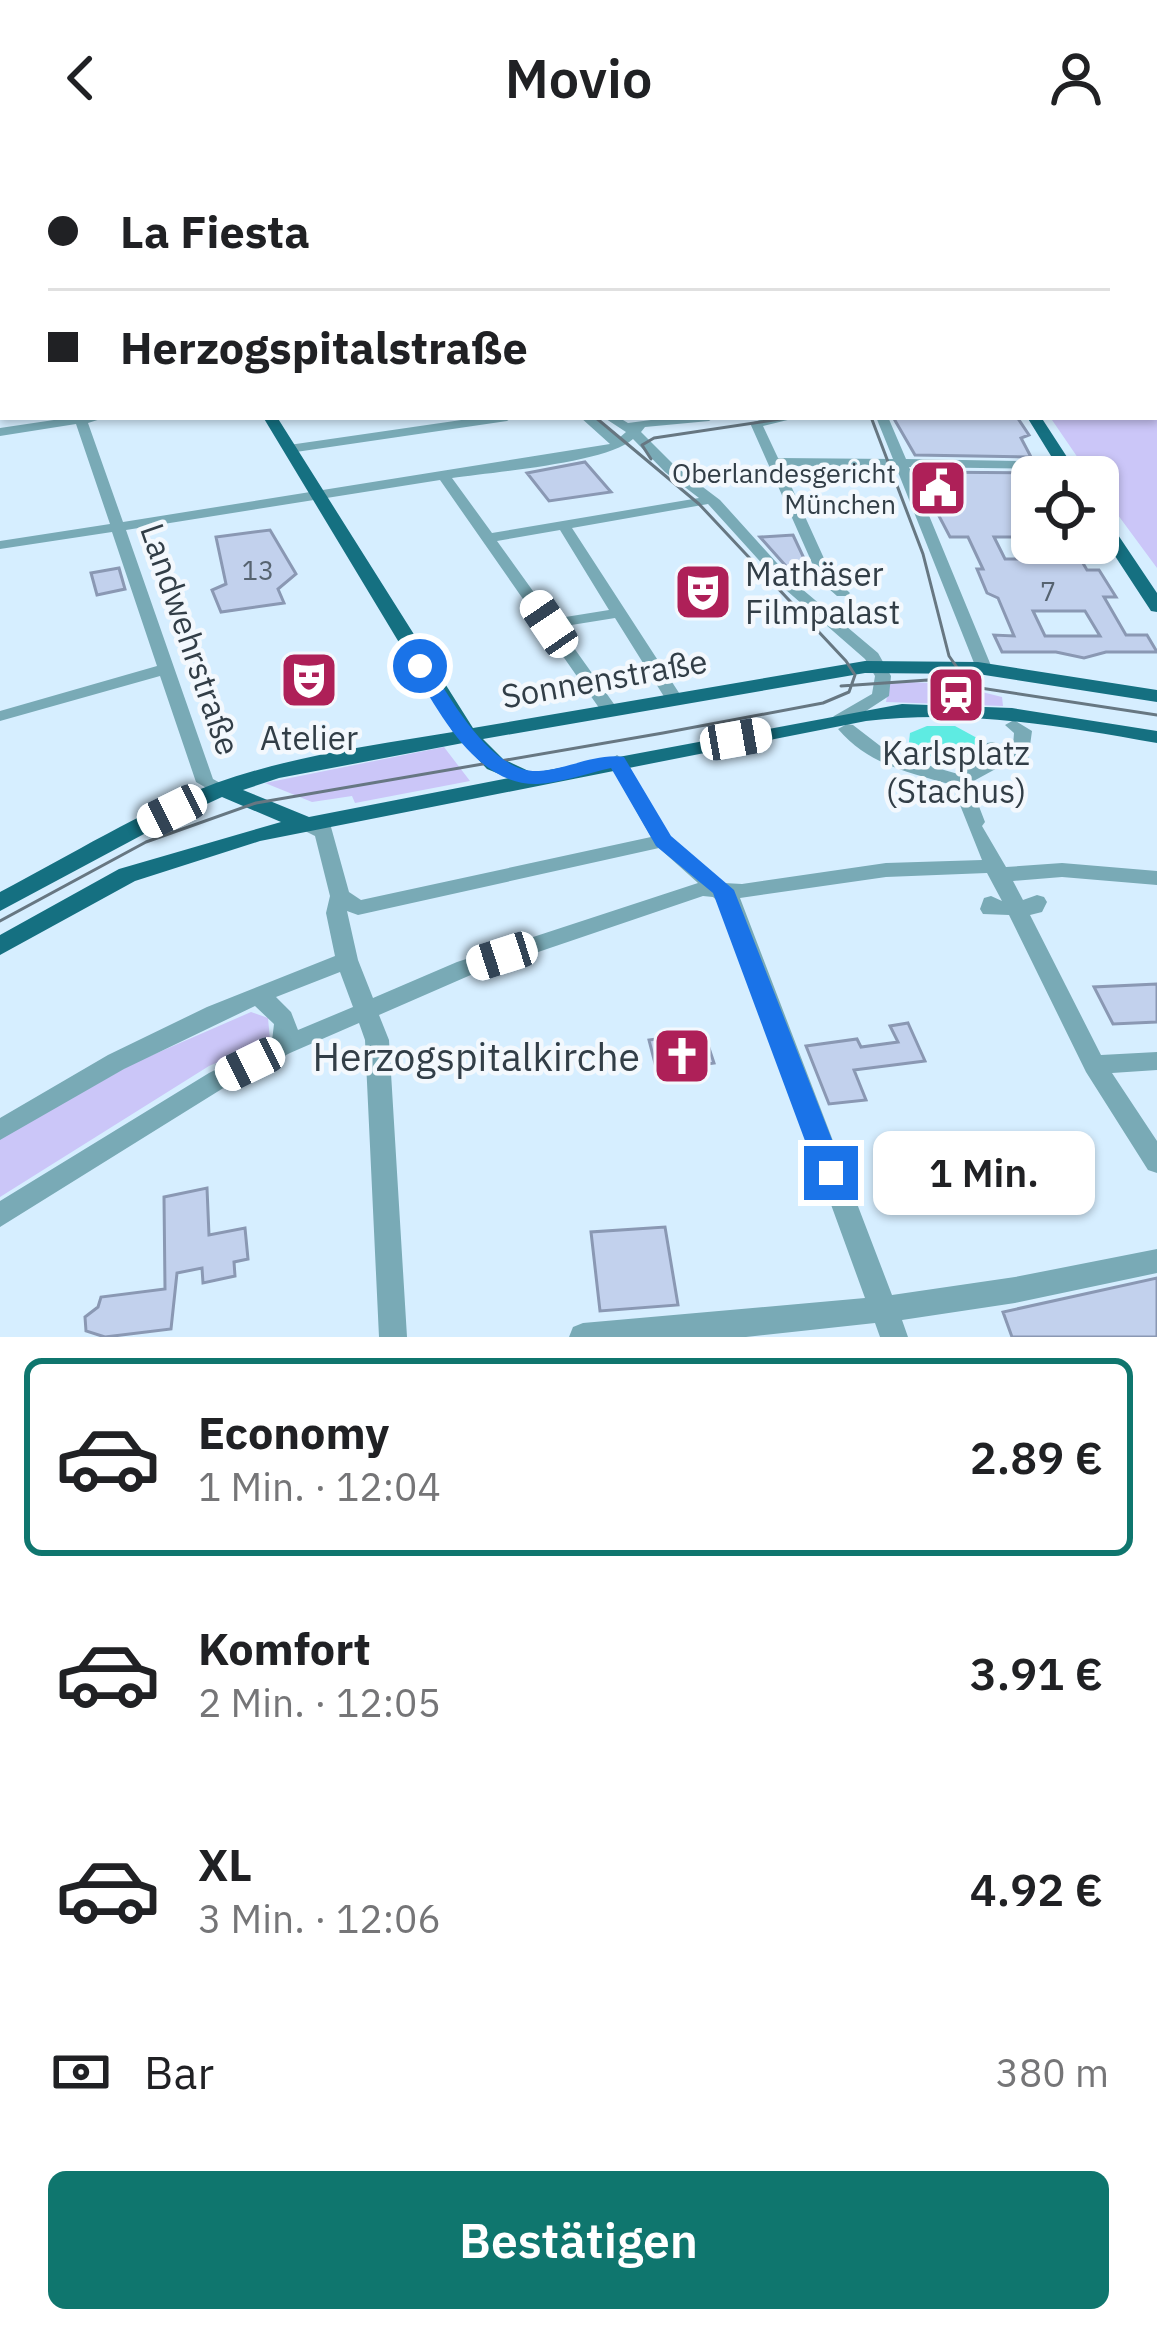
<!DOCTYPE html>
<html lang="de">
<meta charset="utf-8">
<style>
body{margin:0;font-family:"IBM Plex Sans",sans-serif;background:#f6f6f6;color:#202124;height:100vh;display:flex;flex-direction:column;font-size:45px;white-space:nowrap}
*{box-sizing:border-box;margin:0}
p{font-size:39px;color:#757577}
.icon{flex:none;width:66px;height:66px;fill:none;stroke:currentColor;stroke-width:2;stroke-linecap:round;stroke-linejoin:round}
.map{position:relative;height:1181px;overflow:hidden}
.panel{display:flex;flex-direction:column;background:#fff;flex:1}
.panel>*{flex:none}
.banner{position:absolute;left:0px;top:0px;width:1158px;height:264px;box-shadow:0 3px 9px #0004;display:grid;align-content:center;height:264px;padding:0 48px;background:#fff}
.buttons{position:absolute;left:1011px;top:300px;display:grid;gap:24px}
.buttons a{display:grid;place-items:center;width:108px;height:108px;border-radius:18px;background:#fff;box-shadow:0 3px 9px #0004;font-size:60px}
.end{position:absolute;width:54px;height:54px;margin:-27px;border:15px solid #1a73e8;background:#fff;box-shadow:0 0 0 6px #fff}
.from{border-radius:50%}
.bubble{position:absolute;height:84px;border-radius:18px;background:#fff;box-shadow:0 3px 9px #0004;font-size:39px;font-weight:600;line-height:84px;text-align:center}
.car{position:absolute;width:36px;height:72px;margin:-36px -18px;border-radius:15px;box-shadow:0 0 9px 3px #0007;background:linear-gradient(#fff 24%,#345 0 40%,#fff 0 76%,#345 0 86%,#fff 0)}
.banner b{display:flex;align-items:center;gap:42px;height:114px;font-size:45px}
.banner b+b{border-top:3px solid #e0e0e0}
.banner i{width:30px;height:30px;background:#202124}
ul{padding:21px 0 0;list-style:none}
li{display:flex;align-items:center;gap:36px;height:198px;margin:0 24px 18px;padding:0 24px;border:6px solid transparent;border-radius:18px}
li div{flex:1}
li b{display:block;font-size:45px}
li em{font-style:normal;font-weight:600}
li.on{border-color:#0f766e}
li>.icon{width:108px;height:108px;stroke-width:1.5}
.pay{display:flex;align-items:center;gap:30px;height:132px;padding:0 48px;font-size:45px}
.pay p{margin-inline-start:auto}
.cta{display:flex;gap:24px;margin-top:auto;padding:24px 48px}
.cta a{flex:1;height:138px;border-radius:18px;background:#0f766e;color:#fff;font-size:48px;font-weight:600;line-height:138px;text-align:center}
header{display:flex;justify-content:space-between;align-items:center;height:156px;padding:0 48px;background:#fff;font-size:54px;font-weight:600}
.map>svg:first-child{display:block}
.green{fill:#cbc6f8}
.water{fill:#5eebe2}
.building{fill:#c2d1ed;stroke:#8a98b3;stroke-width:3;fill-rule:evenodd}
.lines{fill:none;stroke-linecap:round;stroke-linejoin:round}
.minor{fill:#79aab6;fill-rule:evenodd}
.major{fill:#157081;fill-rule:evenodd}
.tram{stroke:#677782;stroke-width:3}
.rail-casing{stroke:#677782;stroke-width:4.5}
.rail{stroke:#f3f8fd;stroke-width:3;stroke-dasharray:6;stroke-linecap:butt}
.route{fill:#1a73e8}
.labels{text-anchor:middle;dominant-baseline:central;stroke-width:9;stroke-linejoin:round;paint-order:stroke}
.far-poi-label{font-size:27px;fill:#323e47;stroke:#f3f8fd;text-anchor:end}
.number-label{font-size:27px;fill:#566370}
.poi-label{font-size:33px;fill:#323e47;stroke:#f3f8fd}
.street-label{font-size:33px;fill:#323e47;stroke:#f3f8fd}
.near-poi-label{font-size:39px;fill:#323e47;stroke:#f3f8fd;text-anchor:end}
</style>
<header><svg class="icon" aria-label="back" viewBox="0 0 24 24"><path d="M15 5l-7 7 7 7"/></svg>Movio<svg class="icon" aria-label="person" viewBox="0 0 24 24"><circle cx="12" cy="8" r="4"/><path d="M4 21q1-7 8-7t8 7"/></svg></header>
<div class="map">
<svg width="1157" height="1181" viewBox="0 0 1157 1181">
<rect width="100%" height="100%" fill="#d6eeff"/>
<path class="green" d="M1157 259V412L1098 332V321H1091L1050 261Z
M890 525 950 528 1002 541 1003 550 886 546Z
M444 591 470 625 355 647 352 640 312 646 265 627Z
M251 856 268 862 270 884 209 910 0 1041V982L134 907Z"/>
<path class="water" d="M955 570 977 582 978 593C957 610 926 605 909 586L910 577 927 570Z"/>
<path class="building" d="M893 261H1017L1029 279 1021 282 1031 301 915 299Z
M585 306 611 336 549 345 527 317Z
M916 316 1040 317 1042 321H1032V381H994L1005 403H1056L1047 387H1071L1087 414H1099L1116 441H1104L1126 479H1147L1157 496H1106L1084 502 1056 496H1002L994 479 1014 480 998 442 987 437 977 413H983L968 381H950ZM1033 455H1085L1100 480H1045Z
M270 374 296 418 278 433 284 447 221 456 212 434 226 428 216 381Z
M793 379 809 413 807 419 793 418 760 381Z
M119 412 125 433 97 439 91 417Z
M1157 828V866L1113 868 1094 831Z
M908 867 925 905 854 914 866 944 829 948 806 890 857 883 861 891 898 886 890 870Z
M704 877 714 907 657 915 649 884Z
M207 1032 209 1079 245 1072 248 1103 234 1106 235 1120 203 1127 202 1112 177 1117 171 1173 105 1181 86 1175 85 1161 98 1151 101 1141 165 1133 164 1041Z
M665 1071 678 1149 600 1155 591 1076Z
M1157 1122V1181H1012L1003 1156Z"/>
<g class="lines">
<path class="minor" d="M123 0H198L121 3Z
M680 0H688L690 3H682Z
M1076 0H1157V4L1076 3Z
M0 35H3V40H0Z
M1155 57 1157 58V65L1155 64Z
M3 63V69L0 70V64Z
M0 100H3V106H0Z
M1155 130H1157V136H1155Z
M1155 222H1157V228H1155Z
M1155 250 1157 251V259L1155 258Z
M74 261H107L88 267 123 366 610 288 580 261H593L619 282 626 276 603 261H618L628 267 674 261H715L709 265 645 271 641 276 675 310 720 344 796 428 878 497 891 520 889 540 846 568H834L831 564 834 560 872 538 875 520 865 503 786 434 708 348 572 372 683 543 680 547H668L615 462 559 471 619 555 616 559H604L440 324 126 374 213 623 231 633 229 637H215L196 626 160 520 0 565V555L157 510 112 376 0 393V385L110 368 76 268 0 280V272ZM633 283 665 316 699 342 492 377 452 322C493 316 607 307 633 283ZM560 374 609 454 553 463 497 385Z
M482 261H513L507 265 289 297 283 293 289 289Z
M771 261H800L763 270 778 302 893 303 876 261H888L906 303 1069 306 1070 309 1064 313 909 311 992 512 990 516 984 517 976 512 896 311 782 310 832 420 850 437 847 440H837L820 425 750 267Z
M1014 564 1032 575 1028 604H1012L970 627 985 666 982 670 1006 711 1062 707 1157 715V729L1062 721 1013 725 1023 744 1037 739 1044 741 1047 746 1042 756 1030 759 1101 899 1157 896V914L1112 917 1157 985V1017L1148 1014 1086 916 1009 759 983 758 980 753 984 742 991 740 1002 745 987 717 886 721 740 742 892 1139 1015 1121 1157 1093V1117L1015 1147 902 1164 908 1181H880L875 1167 746 1181H569L573 1171 583 1167 865 1142 722 749 713 741 703 740 473 818 379 859 389 884 407 1181H379L365 884 359 867 290 897 225 931 0 1071V1045L209 917 272 885 274 868 255 850 124 913 0 984V962L108 899 207 851 335 800 326 757 330 740 315 680 297 671 294 667 297 663 304 661 331 671 349 736 361 744 651 681 608 605 617 599 626 605 670 681 724 727 742 728 886 707 982 704 952 629C908 616 869 609 838 573L847 568 853 569 892 599 958 618 992 600 984 595 987 587 993 586 1007 592 1013 590 1014 577 1005 569ZM659 692 698 727 457 806 373 842 358 804 347 755 358 759ZM340 816 353 851 298 874 291 856 276 841Z"/>
<path class="major" d="M266 0H275L277 3H268Z
M896 0H904L906 3H898Z
M0 19H3V25H0Z
M1155 67H1157V73H1155Z
M0 172H3V180H0Z
M263 261H277L473 572 865 505 978 506 1157 534V546L978 518 865 517 483 583 503 603 533 617 902 548 1012 552 1157 575V587C1060 570 965 553 866 565L260 685 135 725 0 799V779L119 713 281 666 222 641 157 671 0 755V736C71 699 141 655 216 627 292 600 374 589 453 576ZM463 587 487 613 509 622 309 661 243 634 279 622Z
M1027 261H1041L1080 321H1064Z
M1098 356 1104 358 1157 437V456L1151 455 1098 374Z"/>
<path class="tram" d="M264 0 268 3
M871 261 923 398 949 500 961 517 981 530
M651 303 642 289 654 282 794 261
M841 530 928 524 1157 559
M0 765 146 686 256 647 663 577 823 547 849 536 855 519 846 505 699 348 595 261"/>
<defs>
<path id="rail" d="M552 0 558 3
M580 0 588 3"/>
</defs>
<use href="#rail" class="rail-casing"/>
<use href="#rail" class="rail"/>
</g>
<path class="route" d="M420 505 427 506C450 541 491 618 539 615 568 613 596 597 624 601L671 680 734 734 845 1017 841 1026H821L817 1017 713 737 656 690 611 612C588 617 561 627 537 628 475 629 439 555 411 510Z"/>
<defs>
<symbol id="civic-square" viewBox="-11 -11 22 22"><rect x="-9" y="-9" width="18" height="18" rx="4" fill="#ae2058" stroke="#f3f8fd"/><path d="M-.6-6.5H3V-4.5H.6V-3L4-1V1h2V6H-6V1h2V-1L-.6-3ZM-1.2 2.5V6h2.4V2.5Z" fill="#fff"/></symbol>
<symbol id="theatre-square" viewBox="-11 -11 22 22"><rect x="-9" y="-9" width="18" height="18" rx="4" fill="#ae2058" stroke="#f3f8fd"/><path d="M-5-5.5Q0-4 5-5.5V0Q5 5 0 6Q-5 5-5 0ZM-3.3-2.5H-1v1.5H-3.3ZM1-2.5H3.3v1.5H1ZM-2.8 1Q0 5.5 2.8 1Z" fill="#fff"/></symbol>
<symbol id="station-square" viewBox="-11 -11 22 22"><rect x="-9" y="-9" width="18" height="18" rx="4" fill="#ae2058" stroke="#f3f8fd"/><path d="M-3-6H3Q5-6 5-4V2Q5 4 3 4L4.5 6H3L1.5 4h-3L-3 6H-4.5L-3 4Q-5 4-5 2V-4Q-5-6-3-6ZM-3.5-4v3h7v-3ZM-3.5 1v1.5H-2V1ZM2 1v1.5H3.5V1Z" fill="#fff"/></symbol>
<symbol id="church-square" viewBox="-11 -11 22 22"><rect x="-9" y="-9" width="18" height="18" rx="4" fill="#ae2058" stroke="#f3f8fd"/><path d="M-1.2-6h2.4v3.5h3.3v2.4h-3.3V6h-2.4V-.1h-3.3v-2.4h3.3Z" fill="#fff"/></symbol>
</defs>
<g fill-rule="evenodd">
<use href="#civic-square" x="905" y="299" width="66" height="66"/>
<use href="#theatre-square" x="670" y="403" width="66" height="66"/>
<use href="#theatre-square" x="276" y="491" width="66" height="66"/>
<use href="#station-square" x="923" y="506" width="66" height="66"/>
<use href="#church-square" x="649" y="867" width="66" height="66"/>
</g>
<g class="labels">
<g class="far-poi-label">
<text x="896" y="316">Oberlandesgericht<tspan x="896" dy="31">München</tspan></text>
</g>
<g class="number-label">
<text x="258" y="413">13</text>
<text x="1048" y="434">7</text>
</g>
<g class="poi-label">
<text x="745" y="417" text-anchor="start">Mathäser<tspan x="745" dy="38">Filmpalast</tspan></text>
<text x="309" y="581">Atelier</text>
<text x="956" y="596">Karlsplatz<tspan x="956" dy="38">(Stachus)</tspan></text>
</g>
<g class="street-label">
<text transform="translate(191 483) rotate(71)">Landwehrstraße</text>
<text transform="translate(604 522) rotate(-10)">Sonnenstraße</text>
</g>
<g class="near-poi-label">
<text x="640" y="900">Herzogspitalkirche</text>
</g>
</g>
</svg>
<div class="buttons">
<a><svg class="icon" aria-label="locate" viewBox="0 0 24 24"><circle cx="12" cy="12" r="6"/><path d="M12 2v4M12 18v4M2 12h4M18 12h4"/></svg></a>
</div>
<i class="end from" style="left:420px;top:510px"></i>
<i class="end" style="left:831px;top:1017px"></i>
<div class="bubble" style="left:873px;top:975px;width:222px">1 Min.</div>
<i class="car" style="left:549px;top:468px;rotate:326deg"></i>
<i class="car" style="left:736px;top:583px;rotate:80deg"></i>
<i class="car" style="left:172px;top:655px;rotate:244deg"></i>
<i class="car" style="left:502px;top:800px;rotate:252deg"></i>
<i class="car" style="left:250px;top:908px;rotate:244deg"></i>
<div class="banner">
<b><i class="from"></i>La Fiesta</b>
<b><i></i>Herzogspitalstraße</b>
</div>
</div>
<section class="panel">
<ul>
<li class="on"><svg class="icon" aria-label="car" viewBox="0 0 24 24"><path d="M5 17H2v-5l4-1 3-4h7l3 4 3 1v5h-3M9 17h6M6 11h13"/><circle cx="7" cy="17" r="2"/><circle cx="17" cy="17" r="2"/></svg><div><b>Economy</b><p>1 Min. · 12:04</p></div><em>2.89 €</em></li>
<li><svg class="icon" aria-label="car" viewBox="0 0 24 24"><path d="M5 17H2v-5l4-1 3-4h7l3 4 3 1v5h-3M9 17h6M6 11h13"/><circle cx="7" cy="17" r="2"/><circle cx="17" cy="17" r="2"/></svg><div><b>Komfort</b><p>2 Min. · 12:05</p></div><em>3.91 €</em></li>
<li><svg class="icon" aria-label="car" viewBox="0 0 24 24"><path d="M5 17H2v-5l4-1 3-4h7l3 4 3 1v5h-3M9 17h6M6 11h13"/><circle cx="7" cy="17" r="2"/><circle cx="17" cy="17" r="2"/></svg><div><b>XL</b><p>3 Min. · 12:06</p></div><em>4.92 €</em></li>
</ul>
<div class="pay"><svg class="icon" aria-label="cash" viewBox="0 0 24 24"><path d="M3 7h18v10H3z"/><circle cx="12" cy="12" r="2"/></svg>Bar<p>380 m</p></div>
<div class="cta"><a>Bestätigen</a></div>
</section>
